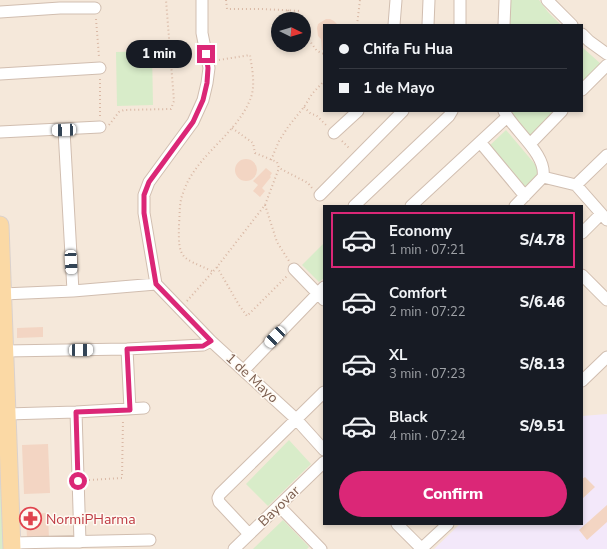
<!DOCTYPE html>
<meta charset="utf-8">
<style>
body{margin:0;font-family:"Nunito Sans",sans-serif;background:#20242c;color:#f1f3f6;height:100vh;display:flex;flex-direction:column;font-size:15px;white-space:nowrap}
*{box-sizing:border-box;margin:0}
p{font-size:13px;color:#9ea1a6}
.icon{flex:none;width:22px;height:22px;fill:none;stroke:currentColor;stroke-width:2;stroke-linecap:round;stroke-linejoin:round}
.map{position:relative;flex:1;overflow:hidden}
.drawer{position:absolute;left:323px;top:205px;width:260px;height:320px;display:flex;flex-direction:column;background:#171b24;border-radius:0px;box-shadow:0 2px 6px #0003}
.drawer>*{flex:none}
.hud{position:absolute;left:323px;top:24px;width:260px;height:88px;border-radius:0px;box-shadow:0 2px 6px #0003;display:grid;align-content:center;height:88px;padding:0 16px;background:#171b24}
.needle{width:26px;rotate:95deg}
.controls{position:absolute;left:271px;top:12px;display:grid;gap:8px}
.controls a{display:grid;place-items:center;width:40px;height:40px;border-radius:50%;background:#171b24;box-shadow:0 2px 6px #0003;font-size:20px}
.end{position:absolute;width:18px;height:18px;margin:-9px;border:5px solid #db2777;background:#fff;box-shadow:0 0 0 2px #fff}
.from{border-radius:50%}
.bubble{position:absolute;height:28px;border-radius:14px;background:#171b24;box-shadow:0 2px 6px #0003;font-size:13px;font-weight:800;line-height:28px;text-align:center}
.car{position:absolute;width:12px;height:24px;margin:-12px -6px;border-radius:5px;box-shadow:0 0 3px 1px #0007;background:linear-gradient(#fff 24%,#345 0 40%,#fff 0 76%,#345 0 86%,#fff 0)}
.hud b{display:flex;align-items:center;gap:14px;height:38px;font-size:15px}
.hud b+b{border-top:1px solid #363941}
.hud i{width:10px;height:10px;background:#f1f3f6}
ul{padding:7px 0 0;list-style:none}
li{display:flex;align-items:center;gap:12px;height:56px;margin:0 8px 6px;padding:0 8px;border:2px solid transparent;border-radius:0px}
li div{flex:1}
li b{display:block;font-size:15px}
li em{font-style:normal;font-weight:800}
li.active{border-color:#db2777}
li>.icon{width:36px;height:36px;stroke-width:1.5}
.button{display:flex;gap:8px;margin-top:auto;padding:8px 16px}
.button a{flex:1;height:46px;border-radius:24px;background:#db2777;color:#fff;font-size:16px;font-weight:800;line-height:46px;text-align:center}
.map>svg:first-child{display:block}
.residential{fill:#f5e8da;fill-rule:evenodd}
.education{fill:#f3e8fa}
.green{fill:#d8ecc9}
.building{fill:#f3d5c3}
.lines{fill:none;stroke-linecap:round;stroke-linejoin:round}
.minor-casing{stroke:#d1beb0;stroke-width:13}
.primary-casing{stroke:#dad1cd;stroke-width:19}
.path{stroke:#d9b8a5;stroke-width:2;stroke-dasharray:1 3;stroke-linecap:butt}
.minor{stroke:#fff;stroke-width:11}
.primary{stroke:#fbd9a5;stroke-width:17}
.route{stroke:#db2777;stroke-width:5}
.labels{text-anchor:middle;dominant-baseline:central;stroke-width:3;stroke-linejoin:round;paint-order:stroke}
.street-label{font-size:14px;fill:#7a5c4d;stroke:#fffaf3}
.health-label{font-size:14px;fill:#be3a42;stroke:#fffaf3;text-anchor:start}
</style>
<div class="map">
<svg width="607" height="549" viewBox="0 0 607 549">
<rect width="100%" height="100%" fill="#fdf6ec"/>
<path class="residential" d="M0 0H607V549H0ZM278 19H304V45H278ZM324 25H582V111H324ZM324 206H582V524H324Z"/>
<path class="education" d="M607 414V549H434L460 524H582V416Z"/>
<path class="green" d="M509 0H539L548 12 561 25H508Z
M582 47 601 64 582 83Z
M152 51 153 105 117 106 116 52Z
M508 111H554L530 136Z
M506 130 539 169 538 178 524 192 487 148Z
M324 243V278L319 282 302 265Z
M0 425 6 549H0Z
M289 440 311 464 268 506 246 484Z
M283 520 309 547 307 549H253Z"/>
<path class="building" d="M326 19H330L334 21 338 25H324V50H322L321 39 318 36 317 28 318 24Z
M235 170a11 11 0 1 1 22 0a11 11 0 1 1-22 0Z
M266 168 272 173 270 176 271 177 262 188 265 191 260 197 253 191 258 185 253 181Z
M43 327V337L17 338V328Z
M48 444 50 493 24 494 22 445Z
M585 477 595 487 582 499V479Z
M607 505V522L587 540 579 530Z
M48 513 49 539 27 540 26 514Z"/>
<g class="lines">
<defs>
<path id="minor" d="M202 0V33L209 68 207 83 203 100 193 122 149 182 144 195V213L156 284 211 341 296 419 324 450
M547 0 572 25
M0 12 60 8H95
M394 25 396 0
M428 25 429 0
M460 25V0
M504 25 505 0
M582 34 589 41 607 54
M0 74 100 68
M582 90 607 65
M504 111C514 131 547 154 543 177
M64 130 73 291
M0 132 100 127
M334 133 358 111
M480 142 525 196
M530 144 562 111
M543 177 576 185 607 220
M576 185 607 155
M320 195 403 111
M354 206 449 116 452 111
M411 206 507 117
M515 206 543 177
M582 233 601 214
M294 269 324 300
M582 275 607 300
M3 294 73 291 156 284
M127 349 130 409
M5 351 127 349 203 345 211 341
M244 370 324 287
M582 381 607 357
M76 412 80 542
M7 414 76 412 144 408
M279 506 321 549
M397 524 422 549
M249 534 219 502 218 498 220 494 324 392
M12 543 150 540
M234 549 324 462
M421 549 448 524"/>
<path id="primary" d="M0 225 12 549"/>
</defs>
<use href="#minor" class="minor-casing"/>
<use href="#primary" class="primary-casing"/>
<path class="path" d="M226 0 227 9H262L301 11
M288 10 294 19
M96 19 99 57
M357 25 360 0
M304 33 317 51 324 54
M100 79V117
M304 107 311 114 316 115 326 125
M109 125 119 112 124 110 171 109 174 101 166 0
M232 128 253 143 255 153 277 162 279 168 308 183 312 188
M342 141 350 149
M271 160 279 141 288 127 304 107 312 94 324 81
M265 205 277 242 289 261
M217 267 239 305 247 316 287 276
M212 271C181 257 178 260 179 224 180 213 179 203 183 193 195 156 235 136 250 100 256 86 252 69 250 55L219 60
M187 301 217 267 265 205 279 168
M89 480 122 478 123 419"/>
<use href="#minor" class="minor"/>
<use href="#primary" class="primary"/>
</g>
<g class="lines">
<path class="route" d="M78 481 76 412 130 410 127 349 203 346 211 341 156 284 144 213V195L149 182 193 122 203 100 207 83 208 68 206 54"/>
</g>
<defs>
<symbol id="pharmacy-ring" viewBox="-11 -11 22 22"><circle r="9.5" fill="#fffaf3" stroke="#e0444e" stroke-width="1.5"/><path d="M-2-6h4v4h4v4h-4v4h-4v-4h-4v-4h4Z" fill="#e0444e"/></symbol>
</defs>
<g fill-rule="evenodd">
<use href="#pharmacy-ring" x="18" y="506" width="25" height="25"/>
</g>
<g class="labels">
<g class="street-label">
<text transform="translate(252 378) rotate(43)">1 de Mayo</text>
<text transform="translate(279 506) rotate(-44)">Bayovar</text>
</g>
<g class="health-label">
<text x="46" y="519">NormiPHarma</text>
</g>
</g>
</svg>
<div class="controls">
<a><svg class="needle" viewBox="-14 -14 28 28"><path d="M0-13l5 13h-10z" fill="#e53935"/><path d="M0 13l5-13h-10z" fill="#9ea1a6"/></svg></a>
</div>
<i class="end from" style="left:78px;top:481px"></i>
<i class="end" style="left:206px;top:54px"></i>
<div class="bubble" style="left:126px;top:40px;width:66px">1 min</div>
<i class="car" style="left:64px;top:130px;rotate:268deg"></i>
<i class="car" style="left:71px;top:262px;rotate:177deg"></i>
<i class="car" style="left:275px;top:337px;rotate:224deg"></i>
<i class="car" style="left:81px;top:350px;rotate:89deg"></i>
<div class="hud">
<b><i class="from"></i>Chifa Fu Hua</b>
<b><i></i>1 de Mayo</b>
</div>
<section class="drawer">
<ul>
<li class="active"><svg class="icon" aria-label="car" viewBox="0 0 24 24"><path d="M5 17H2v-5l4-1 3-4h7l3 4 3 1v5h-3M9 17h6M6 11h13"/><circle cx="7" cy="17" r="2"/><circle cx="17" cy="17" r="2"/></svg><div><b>Economy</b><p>1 min · 07:21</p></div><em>S/4.78</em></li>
<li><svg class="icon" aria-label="car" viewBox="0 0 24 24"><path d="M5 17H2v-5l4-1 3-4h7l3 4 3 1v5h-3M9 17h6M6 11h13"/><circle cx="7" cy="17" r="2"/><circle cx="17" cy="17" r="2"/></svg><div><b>Comfort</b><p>2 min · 07:22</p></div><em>S/6.46</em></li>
<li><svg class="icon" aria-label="car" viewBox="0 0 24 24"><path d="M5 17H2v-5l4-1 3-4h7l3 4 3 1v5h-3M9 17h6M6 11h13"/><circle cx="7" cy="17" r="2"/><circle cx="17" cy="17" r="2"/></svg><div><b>XL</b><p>3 min · 07:23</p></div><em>S/8.13</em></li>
<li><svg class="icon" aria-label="car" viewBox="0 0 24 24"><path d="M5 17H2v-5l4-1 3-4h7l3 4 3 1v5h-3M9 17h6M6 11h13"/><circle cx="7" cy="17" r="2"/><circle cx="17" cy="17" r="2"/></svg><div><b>Black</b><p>4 min · 07:24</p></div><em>S/9.51</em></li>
</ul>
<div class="button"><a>Confirm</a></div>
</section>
</div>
